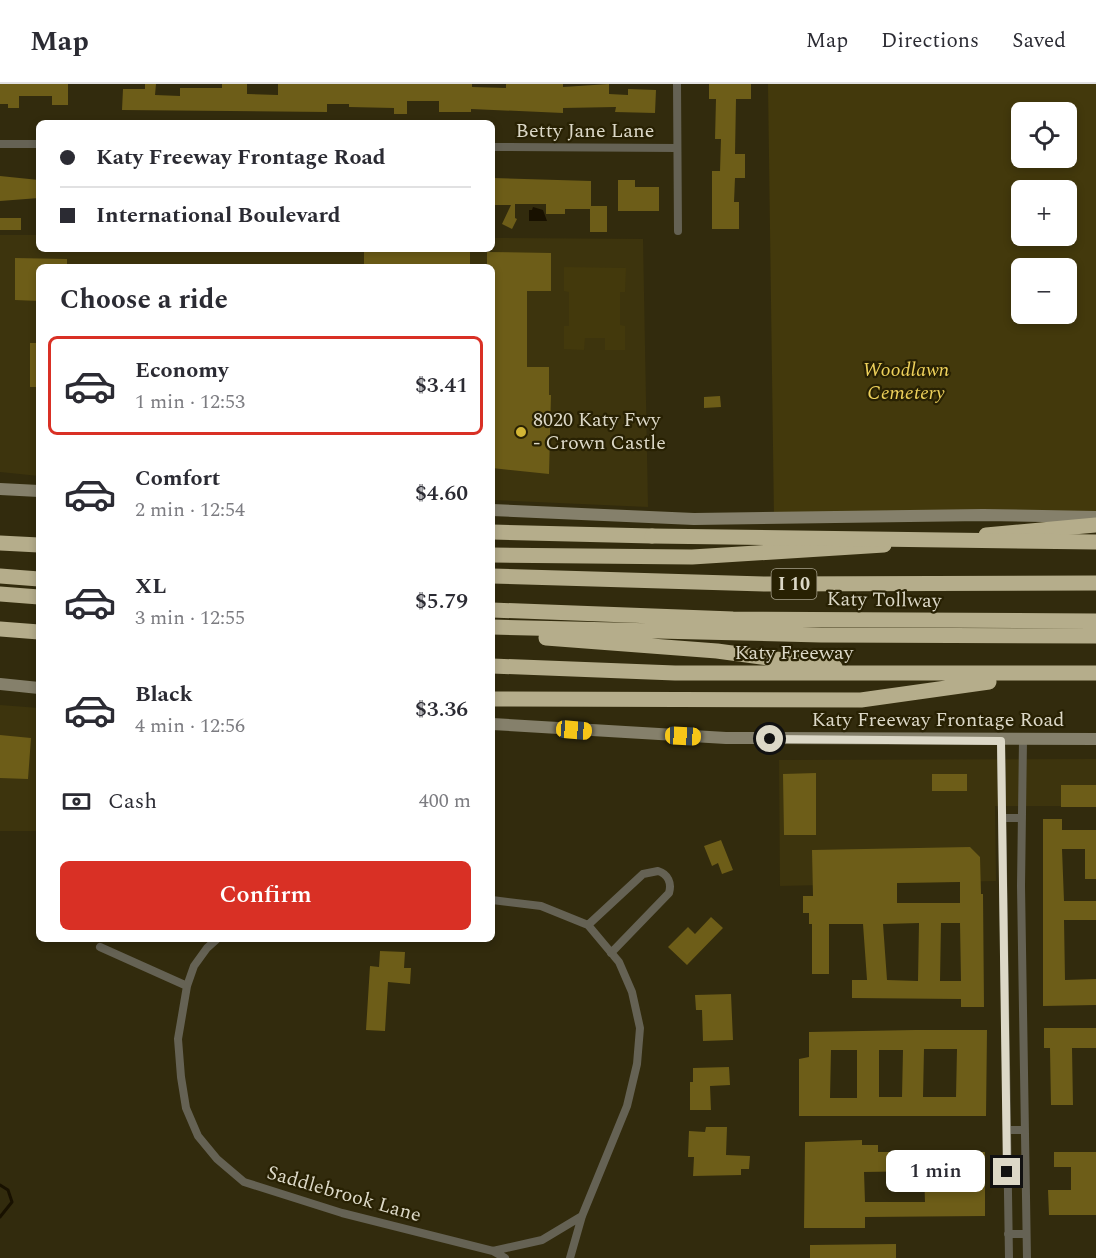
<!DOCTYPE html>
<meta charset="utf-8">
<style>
body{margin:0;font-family:Spectral,serif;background:#f7f7f7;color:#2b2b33;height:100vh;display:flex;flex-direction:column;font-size:22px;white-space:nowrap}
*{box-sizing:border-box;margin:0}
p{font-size:20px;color:#7c7c81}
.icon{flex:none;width:33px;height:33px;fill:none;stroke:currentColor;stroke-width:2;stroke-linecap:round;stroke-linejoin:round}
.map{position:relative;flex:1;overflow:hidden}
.drawer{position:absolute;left:36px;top:180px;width:459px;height:678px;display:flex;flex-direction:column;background:#fff;border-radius:9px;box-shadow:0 3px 9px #0003}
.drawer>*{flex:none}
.banner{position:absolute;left:36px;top:36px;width:459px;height:132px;border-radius:9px;box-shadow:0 3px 9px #0003;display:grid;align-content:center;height:132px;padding:0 24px;background:#fff}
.controls{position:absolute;left:1011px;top:18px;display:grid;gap:12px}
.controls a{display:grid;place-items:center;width:66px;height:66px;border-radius:9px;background:#fff;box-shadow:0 3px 9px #0003;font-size:30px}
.end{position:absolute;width:27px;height:27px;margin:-14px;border:8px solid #dcd8c7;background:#111;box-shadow:0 0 0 3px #111}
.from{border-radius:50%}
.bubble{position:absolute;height:42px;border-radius:9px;background:#fff;box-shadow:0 3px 9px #0003;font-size:20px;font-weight:600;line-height:42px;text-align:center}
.car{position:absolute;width:18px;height:36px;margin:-18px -9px;border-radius:8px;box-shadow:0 0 4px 2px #0007;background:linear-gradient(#f5c518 24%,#345 0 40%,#f5c518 0 76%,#345 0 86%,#f5c518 0)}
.banner b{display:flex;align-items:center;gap:21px;height:57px;font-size:22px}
.banner b+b{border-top:2px solid #e1e1e2}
.banner i{width:15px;height:15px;background:#2b2b33}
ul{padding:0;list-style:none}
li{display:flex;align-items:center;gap:18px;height:99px;margin:0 12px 9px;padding:0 12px;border:3px solid transparent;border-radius:9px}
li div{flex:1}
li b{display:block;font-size:22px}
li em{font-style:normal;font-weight:600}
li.active{border-color:#d93025}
li>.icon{width:54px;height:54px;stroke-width:1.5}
h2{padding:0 24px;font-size:27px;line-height:72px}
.pay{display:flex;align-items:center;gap:15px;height:66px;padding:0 24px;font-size:22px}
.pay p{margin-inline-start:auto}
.primary-button{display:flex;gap:12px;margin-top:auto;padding:12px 24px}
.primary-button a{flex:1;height:69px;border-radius:9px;background:#d93025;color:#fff;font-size:24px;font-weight:600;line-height:69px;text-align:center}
header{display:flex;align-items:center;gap:36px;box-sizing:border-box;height:84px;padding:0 30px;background:#fff;border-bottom:2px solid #e1e1e2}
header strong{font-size:28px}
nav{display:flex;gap:33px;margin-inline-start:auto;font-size:21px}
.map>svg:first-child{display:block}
.built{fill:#3d340d}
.green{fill:#43390c;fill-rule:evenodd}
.water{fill:#181100}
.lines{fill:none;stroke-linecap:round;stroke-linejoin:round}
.stream{stroke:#181100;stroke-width:3}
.building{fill:#6d5d18;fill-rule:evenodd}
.minor{stroke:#656254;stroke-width:8}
.secondary{stroke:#85806b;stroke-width:12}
.motorway{stroke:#b5ad8b;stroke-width:15}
.motorway-bridge{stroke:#b5ad8b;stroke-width:15}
.route{stroke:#dcd8c7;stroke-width:8}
.poi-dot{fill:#d3b635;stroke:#282103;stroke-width:2}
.labels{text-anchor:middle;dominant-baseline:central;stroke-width:4.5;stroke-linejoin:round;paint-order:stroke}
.shield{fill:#282103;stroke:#a6a18c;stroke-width:1.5}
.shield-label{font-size:18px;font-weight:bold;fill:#dcd8c7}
.street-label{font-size:20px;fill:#dcd8c7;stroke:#282103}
.park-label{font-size:20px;font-style:italic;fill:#eed15b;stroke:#282103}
.poi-label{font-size:20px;fill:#dcd8c7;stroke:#282103;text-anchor:start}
</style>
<header>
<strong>Map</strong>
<nav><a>Map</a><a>Directions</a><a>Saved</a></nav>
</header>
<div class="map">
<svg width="1096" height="1174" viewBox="0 0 1096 1174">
<rect width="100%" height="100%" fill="#322b0d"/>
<path class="built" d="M0 151H39V165H492V154L643 155 648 423 492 416V183H39V392L0 388Z
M0 621 39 624V747H0Z
M1096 675V722H995L996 797 780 802 779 676Z"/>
<path class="green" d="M768 0H1096V433L774 434ZM1022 28H1066V74H1022ZM1022 106H1066V152H1022ZM1022 184H1066V230H1022Z
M564 183 626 184 625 208H620V241L625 242V266H605V254H585L584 266 564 265V242H569V208L564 207Z"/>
<path class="water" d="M533 123 543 126 547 137H529V126H532Z"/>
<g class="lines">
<path class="stream" d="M0 1101 8 1106 12 1118 0 1133"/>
</g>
<path class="building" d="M0 0H68V21H52V12H19V24H8V20H0Z
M145 0H156L155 11 180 12V4H222V0H247V10L278 11V0H472V3L506 4V0H563V3L609 0V10L628 11V5L656 6 655 29 615 28 616 23 563 24V29L471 25V28H439V17H407V30H394V24L349 23V20H327V28L122 26 123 5H145Z
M709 0H751V15H736L735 70H745V94H735L734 118H739V145H712V87H720L721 55H715L716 15H709Z
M0 92 39 96V114L0 117Z
M492 94 591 97V122H607V148H590V125H565V130H546V120H515V134L517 135 512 145 502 140 511 121H492Z
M618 96H635V103H659V127H618Z
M0 134H21V146H0Z
M364 165H470V183H364Z
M487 168 551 169V207H527V283H549V311H551L549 390 492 384V183H487Z
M15 174 67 175V183H39V217L15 216Z
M30 259H39V303H30Z
M720 312 721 323 704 324V313Z
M0 651 31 654 28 695 0 694Z
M816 689V751H784L783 690Z
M932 690H967V707H932Z
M1061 701H1096V723H1061Z
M1043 735H1062V746H1096V795H1085V765H1062L1064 817H1096V836H1064L1065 896 1096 895V921L1043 922Z
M721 756 733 786 722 790 718 779 712 782 704 762Z
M970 763 980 773 981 810H983L984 923H961V915L852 914V896H867L863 840H829V890H812V840H809V829H803V812H813L812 766ZM960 798V819H897V799ZM919 839 918 897 887 896 883 840ZM941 839H960L961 897H940Z
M711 833 723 844 687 881 668 863 688 843 695 850Z
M380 867 405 868 404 884H411L410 900 388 898 385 947 366 946 370 882 379 883Z
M731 910 733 956 703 957 702 926H696L695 911Z
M1044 944H1096V964H1072L1073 1021H1051L1050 964H1044Z
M915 946H987L986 1032H799V975L809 973V948ZM924 965H957L956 1013H923ZM831 966H857V1014H830ZM879 966H903L902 1013H879Z
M729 983 730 1001 710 1002 711 1026H690V998H693V984Z
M706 1043H727L726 1071 750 1072 749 1085H741V1091L693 1092 694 1073H688L689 1047 705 1048Z
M862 1056V1061H878V1068H985V1132L865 1133V1144H804L805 1058ZM924 1087 925 1118H865L864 1088Z
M1054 1068H1096V1131H1049L1048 1106H1071V1083H1054Z
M896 1160V1174H810V1161Z"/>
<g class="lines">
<path class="minor" d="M677 0 678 147
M0 60H39
M492 63 677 64
M1001 656 1009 1174
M1023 656 1021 802 1027 1174
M1002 734H1022
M492 816 541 822 588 841 619 878 632 908 640 944 637 980 627 1022 582 1132 570 1174
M588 841 643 790 658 787C668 790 672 799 669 809L611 869
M217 855 207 864 194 882 187 902 178 955 181 993 186 1024 198 1052 217 1075 244 1098 342 1129 493 1167 542 1156 582 1132
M100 863 187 902
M1007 1046H1025
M1008 1150H1026
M493 1167 505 1174"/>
<path class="secondary" d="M0 405 39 407
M492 426 694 435 983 431 1096 433
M0 600 39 604
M492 640 726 654 1096 655"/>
<path class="motorway" d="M492 448 652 452
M986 451 1096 441
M0 459 39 461
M492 471 692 473 884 461
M0 492 39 495
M492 492 765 500 1096 499
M0 510 39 513
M492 526 733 535 1096 537
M492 543 821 551 1096 552
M0 545 39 548
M546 554 717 567 835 583
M492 582 675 589H1096
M492 615 861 616 989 598"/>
<path class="motorway-bridge" d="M652 452 1096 458"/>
</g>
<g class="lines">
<path class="route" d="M770 655 1001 657 1007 1088"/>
</g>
<circle class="poi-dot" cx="521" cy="348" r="6"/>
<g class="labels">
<rect class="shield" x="771.5" y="485" width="45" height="30" rx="4.5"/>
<g class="shield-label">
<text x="794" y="500">I 10</text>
</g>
<g class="street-label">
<text x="585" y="47">Betty Jane Lane</text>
<text transform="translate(884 516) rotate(1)">Katy Tollway</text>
<text x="794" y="569">Katy Freeway</text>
<text x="938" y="636">Katy Freeway Frontage Road</text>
<text transform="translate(344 1110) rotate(16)">Saddlebrook Lane</text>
</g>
<g class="park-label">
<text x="906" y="286">Woodlawn<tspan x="906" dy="23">Cemetery</tspan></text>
</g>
<g class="poi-label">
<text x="533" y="336">8020 Katy Fwy<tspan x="533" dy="23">- Crown Castle</tspan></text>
</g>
</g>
</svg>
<div class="controls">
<a><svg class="icon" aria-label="locate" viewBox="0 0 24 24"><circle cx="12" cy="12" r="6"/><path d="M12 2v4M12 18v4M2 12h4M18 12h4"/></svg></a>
<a>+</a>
<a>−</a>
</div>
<i class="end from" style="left:770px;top:655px"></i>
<i class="end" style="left:1007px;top:1088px"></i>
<div class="bubble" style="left:886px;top:1066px;width:99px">1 min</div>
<i class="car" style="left:574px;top:646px;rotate:95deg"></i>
<i class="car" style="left:683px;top:652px;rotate:93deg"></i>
<div class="banner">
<b><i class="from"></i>Katy Freeway Frontage Road</b>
<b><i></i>International Boulevard</b>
</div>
<section class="drawer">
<h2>Choose a ride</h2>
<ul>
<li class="active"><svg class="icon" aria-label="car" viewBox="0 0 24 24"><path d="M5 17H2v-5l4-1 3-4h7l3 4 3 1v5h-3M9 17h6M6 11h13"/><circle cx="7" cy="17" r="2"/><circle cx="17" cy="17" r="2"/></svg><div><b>Economy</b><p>1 min · 12:53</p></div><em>$3.41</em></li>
<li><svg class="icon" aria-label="car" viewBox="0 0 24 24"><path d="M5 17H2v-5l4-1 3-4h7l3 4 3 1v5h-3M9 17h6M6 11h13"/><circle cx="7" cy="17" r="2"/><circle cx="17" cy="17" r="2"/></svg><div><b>Comfort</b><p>2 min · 12:54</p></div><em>$4.60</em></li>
<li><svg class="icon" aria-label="car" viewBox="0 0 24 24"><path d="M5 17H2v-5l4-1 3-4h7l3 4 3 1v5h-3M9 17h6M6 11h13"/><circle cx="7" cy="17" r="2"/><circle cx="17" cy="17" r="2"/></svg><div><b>XL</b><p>3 min · 12:55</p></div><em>$5.79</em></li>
<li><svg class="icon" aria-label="car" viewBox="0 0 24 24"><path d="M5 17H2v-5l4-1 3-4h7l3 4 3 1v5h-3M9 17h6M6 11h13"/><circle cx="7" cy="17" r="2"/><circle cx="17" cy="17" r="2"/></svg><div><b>Black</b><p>4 min · 12:56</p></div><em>$3.36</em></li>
</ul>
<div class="pay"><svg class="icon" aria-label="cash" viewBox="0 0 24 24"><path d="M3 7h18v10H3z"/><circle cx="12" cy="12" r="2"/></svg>Cash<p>400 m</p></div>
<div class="primary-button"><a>Confirm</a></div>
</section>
</div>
